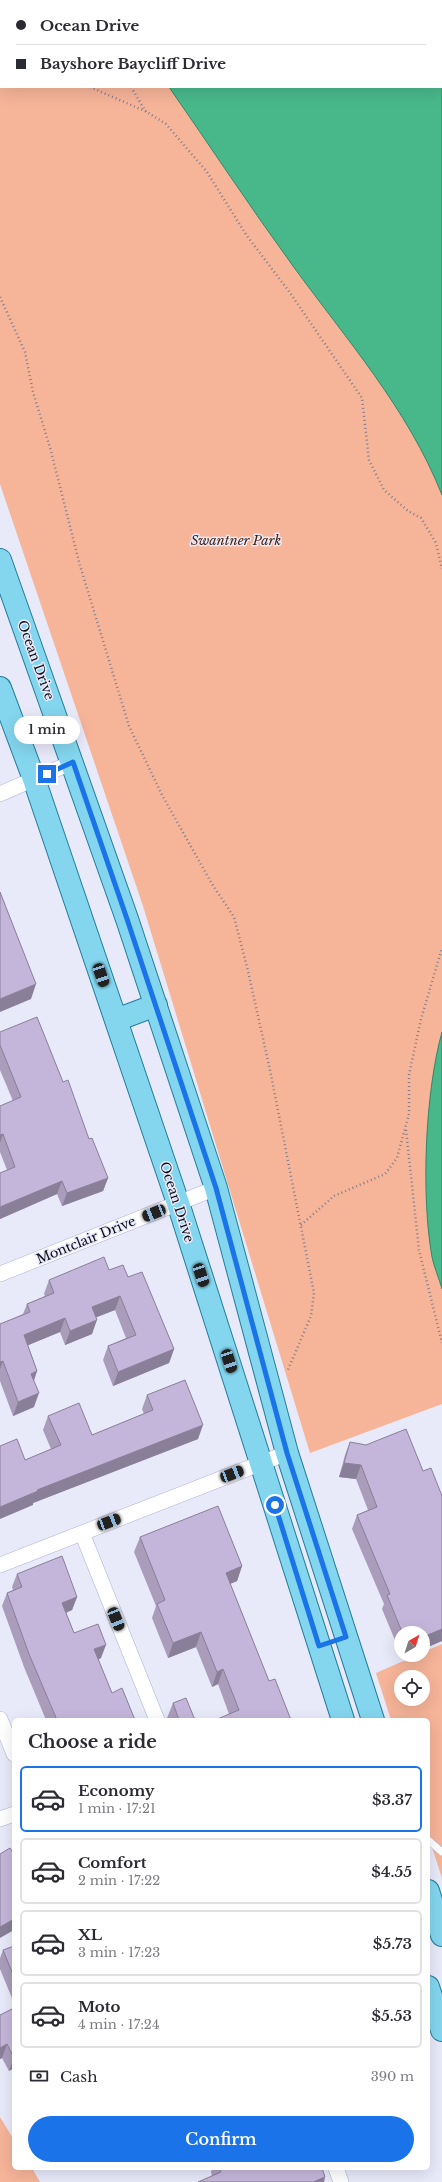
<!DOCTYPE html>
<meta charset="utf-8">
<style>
body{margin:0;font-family:"Libre Baskerville",serif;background:#f7f7f7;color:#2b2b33;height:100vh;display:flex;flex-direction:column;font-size:15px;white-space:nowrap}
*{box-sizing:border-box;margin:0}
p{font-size:13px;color:#7c7c81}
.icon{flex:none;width:22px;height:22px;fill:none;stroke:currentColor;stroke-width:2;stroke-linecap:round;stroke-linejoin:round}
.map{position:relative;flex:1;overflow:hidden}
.panel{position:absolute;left:12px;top:1718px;width:418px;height:452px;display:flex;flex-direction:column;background:#fff;border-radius:6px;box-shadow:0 4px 16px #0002}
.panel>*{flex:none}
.top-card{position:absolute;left:0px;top:0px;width:442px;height:88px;box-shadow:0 4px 16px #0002;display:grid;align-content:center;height:88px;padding:0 16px;background:#fff}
.needle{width:26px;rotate:39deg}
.fabs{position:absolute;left:394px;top:1626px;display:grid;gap:8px}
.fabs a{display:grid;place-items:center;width:36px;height:36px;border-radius:50%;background:#fff;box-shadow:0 4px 16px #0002;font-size:20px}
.end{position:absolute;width:18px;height:18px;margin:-9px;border:5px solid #1a73e8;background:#fff;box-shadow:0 0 0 2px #fff}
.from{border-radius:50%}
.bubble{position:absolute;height:28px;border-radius:14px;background:#fff;box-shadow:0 4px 16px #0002;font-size:13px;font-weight:600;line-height:28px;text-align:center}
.car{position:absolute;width:12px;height:24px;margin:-12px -6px;border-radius:5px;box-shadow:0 0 3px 1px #0007;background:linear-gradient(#222 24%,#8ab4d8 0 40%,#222 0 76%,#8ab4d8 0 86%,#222 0)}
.top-card b{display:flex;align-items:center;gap:14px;height:38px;font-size:15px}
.top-card b+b{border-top:1px solid #e1e1e2}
.top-card i{width:10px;height:10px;background:#2b2b33}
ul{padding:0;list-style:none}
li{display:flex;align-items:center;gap:12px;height:66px;margin:0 8px 6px;padding:0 8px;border:2px solid #e1e1e2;border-radius:6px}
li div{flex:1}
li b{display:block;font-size:15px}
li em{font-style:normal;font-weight:600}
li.current{border-color:#1a73e8}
li>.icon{width:36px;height:36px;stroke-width:1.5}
h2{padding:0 16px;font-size:18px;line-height:48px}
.pay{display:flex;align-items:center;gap:10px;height:44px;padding:0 16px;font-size:15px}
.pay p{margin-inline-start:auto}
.action{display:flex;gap:8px;margin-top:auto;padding:8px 16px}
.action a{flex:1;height:46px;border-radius:24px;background:#1a73e8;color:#fff;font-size:16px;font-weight:600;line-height:46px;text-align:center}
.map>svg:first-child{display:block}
.green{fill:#f6b499;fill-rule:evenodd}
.water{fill:#48b88a;stroke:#368468}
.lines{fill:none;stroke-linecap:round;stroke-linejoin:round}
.lane-casing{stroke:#afb1d6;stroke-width:8}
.street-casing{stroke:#afb1d6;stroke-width:16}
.primary-casing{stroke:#237d9c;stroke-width:24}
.path{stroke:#7f7f8d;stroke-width:2.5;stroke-dasharray:1 3;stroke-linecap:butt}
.lane{stroke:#fff;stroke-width:7}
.street{stroke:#fff;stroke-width:15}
.primary{stroke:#83d6ee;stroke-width:22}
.wall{fill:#a99dbb}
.shaded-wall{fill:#897f99}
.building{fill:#c4b6da;stroke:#897f99}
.route{stroke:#1a73e8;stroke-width:5}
.labels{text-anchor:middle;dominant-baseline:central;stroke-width:3;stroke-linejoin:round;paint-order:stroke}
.park-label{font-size:13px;font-style:italic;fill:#471b07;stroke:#e8e9f9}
.street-label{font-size:13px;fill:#0c0c18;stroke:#e8e9f9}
</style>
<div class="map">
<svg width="442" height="2182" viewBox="0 0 442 2182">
<rect width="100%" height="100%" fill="#e8e9f9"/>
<path class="green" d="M0 0H119L1 1V87H169C210 146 250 207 293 266 346 339 408 409 442 495V1032L429 1114 426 1201 432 1257 442 1289V1404L310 1453 143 906 0 484Z
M442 1644V1878L428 1835V1720H391L376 1673 417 1655H423V1652ZM401 1677H423V1699H401Z
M0 2117 14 2140V2168H32L40 2182H0Z"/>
<path class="water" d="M119 0H442V495C408 409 346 339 293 266 250 207 210 146 169 87H441V1Z
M442 1032V1289C439 1278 434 1267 432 1257 421 1195 425 1093 442 1032Z"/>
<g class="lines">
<defs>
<path id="lane" d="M428 1840 442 1852"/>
<path id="street" d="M0 794 73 762
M0 1274 216 1188
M82 1533 157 1720
M0 1565 287 1453
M0 1719 14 1754
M0 1819 14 1814
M336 2168 341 2182"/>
<path id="primary" d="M0 560 127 919 216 1188 287 1453 373 1720
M0 688 34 779 178 1203 343 1720
M116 1020 156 1005
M428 1891 442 1935
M428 1987 442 2030"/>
</defs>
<use href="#lane" class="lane-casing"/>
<use href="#street" class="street-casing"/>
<use href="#primary" class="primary-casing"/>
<path class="path" d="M0 79H1
M90 87 147 112 166 124 207 172 247 236 288 290 362 398 369 460 384 490 408 511 421 518 436 543 442 569
M131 87 146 112
M0 297 25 352 33 392 51 451 79 562 129 726 162 795 212 884 234 917 248 971 270 1070 314 1293 311 1316 287 1372
M406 1130 419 1250 442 1343
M301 1225 334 1196 385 1174 397 1158 409 1114V1075L421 1019 442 948"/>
<use href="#lane" class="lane"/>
<use href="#street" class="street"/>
<use href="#primary" class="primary"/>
</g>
<path class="wall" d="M0 1032 63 1082 89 1139 108 1178 103 1191 62 1206 57 1194 0 1219V1173L7 1170 0 1152V1106L13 1101 0 1070Z
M109 1270 128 1277 174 1349 169 1363 113 1386 103 1360 108 1346 126 1338 115 1310 96 1317 92 1334 65 1345 60 1332 28 1345 37 1371 34 1381V1407L13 1416 0 1381V1324L23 1314 27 1304 45 1296 44 1294 49 1280Z
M147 1395 198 1439 33 1503V1505L25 1460 51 1449 43 1430 48 1416 92 1435 144 1414 142 1409Z
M350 1442 423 1471 442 1496V1641L423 1649V1633H401V1644L397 1645 382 1609 384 1604 352 1529 357 1515 368 1510 356 1479 339 1477 345 1455Z
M140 1537 242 1566 237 1581 230 1584 269 1681 291 1720 229 1714 218 1684 212 1687 196 1647 168 1658 152 1618 156 1606 134 1552Z
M17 1574 77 1597 72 1610 66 1613 74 1633 101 1658 98 1660 112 1693 135 1720H46L24 1667 2 1606 7 1593 13 1590 12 1587Z
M173 1703 195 1720H168L167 1718Z
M14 1946V2003L0 1969V1958L3 1950Z
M14 2008V2068L9 2071 2 2058 0 2059V2015Z
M212 2168H322L212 2176 211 2172Z"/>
<path class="shaded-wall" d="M36 984 31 999 0 1012V999Z
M3 1134 0 1143V1135Z
M108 1178 103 1191 62 1206 67 1193Z
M62 1181 57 1194 0 1219V1207Z
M120 1296 115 1310 87 1321 92 1307Z
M65 1318 60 1332 19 1349 24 1335Z
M97 1320 92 1334 65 1345 70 1331Z
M174 1349 169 1363 113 1386 118 1372Z
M3 1361 0 1369V1362Z
M37 1371 32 1385 31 1374Z
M39 1393 34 1407 13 1416 18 1402Z
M203 1425 198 1439 33 1503V1505L0 1519V1507L37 1490Z
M344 1463 361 1465 356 1479 339 1477Z
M242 1566 237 1581 220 1588 226 1573Z
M77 1597 72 1610 57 1616 62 1603Z
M415 1627 412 1633H401L402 1632Z
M442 1629V1641L423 1649V1637Z
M201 1632 196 1647 168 1658 173 1643Z
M401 1634V1644L397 1645Z
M106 1645 101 1658 89 1663 94 1649Z
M223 1669 218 1684 212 1687 217 1672Z
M14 1919V1930L0 1938V1927Z
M7 2044 2 2058 0 2059V2048Z
M14 2057V2068L9 2071 14 2058Z
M325 2177 324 2182H313Z"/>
<path class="building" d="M0 892 36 984 0 999Z
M37 1017 63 1082 68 1080 89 1139 92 1138 108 1178 67 1193 62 1181 0 1207V1173L15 1167 3 1134 0 1135V1106L21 1097 0 1045V1032Z
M104 1257 109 1270 123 1265 128 1277 142 1272 174 1349 118 1372 108 1346 136 1335 120 1296 92 1307 97 1320 70 1331 65 1318 24 1335 37 1371 31 1374 39 1393 18 1402 3 1361 0 1362V1324L30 1312 27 1304 54 1293 49 1280Z
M185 1380 203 1425 37 1490 38 1491 0 1507V1446L17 1439 25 1460 61 1445 48 1416 79 1403 92 1435 153 1410 147 1395Z
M406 1429 423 1471 431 1468 442 1496V1629L423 1637V1633H417L415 1627 402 1632 387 1595 390 1594 357 1515 377 1507 361 1465 344 1463 350 1442 366 1445Z
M218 1506 242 1566 226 1573 269 1681 275 1679 291 1720H215L239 1710 223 1669 217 1672 201 1632 173 1643 157 1604 165 1600 140 1537Z
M62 1556 77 1597 62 1603 74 1633 98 1624 106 1645 94 1649 112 1693 122 1688 135 1720H57L29 1654 7 1593 22 1587 17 1574Z
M186 1698 195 1720H179L173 1703Z
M10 1848 14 1854V1919L0 1927V1854Z
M14 1946V1977L3 1950Z
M14 2008V2058L7 2044 0 2048V2015Z
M219 2168H322L325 2177 313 2182H198L221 2172Z"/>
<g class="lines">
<path class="route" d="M47 774 73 762 127 919 216 1188 287 1453 346 1637 319 1646 275 1505"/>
</g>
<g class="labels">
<g class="park-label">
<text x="236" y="540">Swantner Park</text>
</g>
<g class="street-label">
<text transform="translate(36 660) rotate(70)">Ocean Drive</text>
<text transform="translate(177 1202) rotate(72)">Ocean Drive</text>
<text transform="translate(86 1240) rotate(-22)">Montclair Drive</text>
</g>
</g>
</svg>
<div class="fabs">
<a><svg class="needle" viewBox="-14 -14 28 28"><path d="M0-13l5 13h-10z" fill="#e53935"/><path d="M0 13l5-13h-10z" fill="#7c7c81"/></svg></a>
<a><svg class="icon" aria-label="locate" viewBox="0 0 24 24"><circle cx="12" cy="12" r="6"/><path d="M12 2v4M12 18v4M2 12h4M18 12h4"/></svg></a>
</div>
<i class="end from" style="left:275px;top:1505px"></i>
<i class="end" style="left:47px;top:774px"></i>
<div class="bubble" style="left:14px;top:716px;width:66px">1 min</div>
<i class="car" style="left:101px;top:975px;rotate:161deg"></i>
<i class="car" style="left:154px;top:1213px;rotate:248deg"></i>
<i class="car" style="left:201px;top:1275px;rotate:162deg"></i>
<i class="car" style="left:229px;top:1361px;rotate:162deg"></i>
<i class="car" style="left:232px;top:1474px;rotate:69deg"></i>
<i class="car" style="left:109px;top:1522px;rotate:69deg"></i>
<i class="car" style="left:116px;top:1619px;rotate:158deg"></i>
<div class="top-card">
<b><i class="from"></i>Ocean Drive</b>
<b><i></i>Bayshore Baycliff Drive</b>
</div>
<section class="panel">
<h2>Choose a ride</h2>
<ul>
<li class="current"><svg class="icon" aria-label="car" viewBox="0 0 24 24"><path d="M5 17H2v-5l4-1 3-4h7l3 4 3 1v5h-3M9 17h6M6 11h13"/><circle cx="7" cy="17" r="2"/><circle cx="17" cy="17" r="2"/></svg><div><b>Economy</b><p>1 min · 17:21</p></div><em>$3.37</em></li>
<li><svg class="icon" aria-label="car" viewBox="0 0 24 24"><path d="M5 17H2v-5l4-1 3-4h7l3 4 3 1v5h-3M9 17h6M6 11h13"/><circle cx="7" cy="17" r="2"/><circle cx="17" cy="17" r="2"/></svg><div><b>Comfort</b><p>2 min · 17:22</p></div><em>$4.55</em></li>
<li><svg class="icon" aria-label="car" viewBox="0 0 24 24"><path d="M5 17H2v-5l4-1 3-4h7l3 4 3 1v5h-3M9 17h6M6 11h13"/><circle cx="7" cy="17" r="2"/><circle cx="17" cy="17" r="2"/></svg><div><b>XL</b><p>3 min · 17:23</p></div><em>$5.73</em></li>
<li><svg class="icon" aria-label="car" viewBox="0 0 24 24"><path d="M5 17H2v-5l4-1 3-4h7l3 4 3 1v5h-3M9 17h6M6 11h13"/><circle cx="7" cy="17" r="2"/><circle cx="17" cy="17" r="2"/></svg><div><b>Moto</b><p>4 min · 17:24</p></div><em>$5.53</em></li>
</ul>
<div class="pay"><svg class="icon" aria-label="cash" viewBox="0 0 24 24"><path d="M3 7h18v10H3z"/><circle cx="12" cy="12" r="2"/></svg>Cash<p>390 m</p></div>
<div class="action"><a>Confirm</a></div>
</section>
</div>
